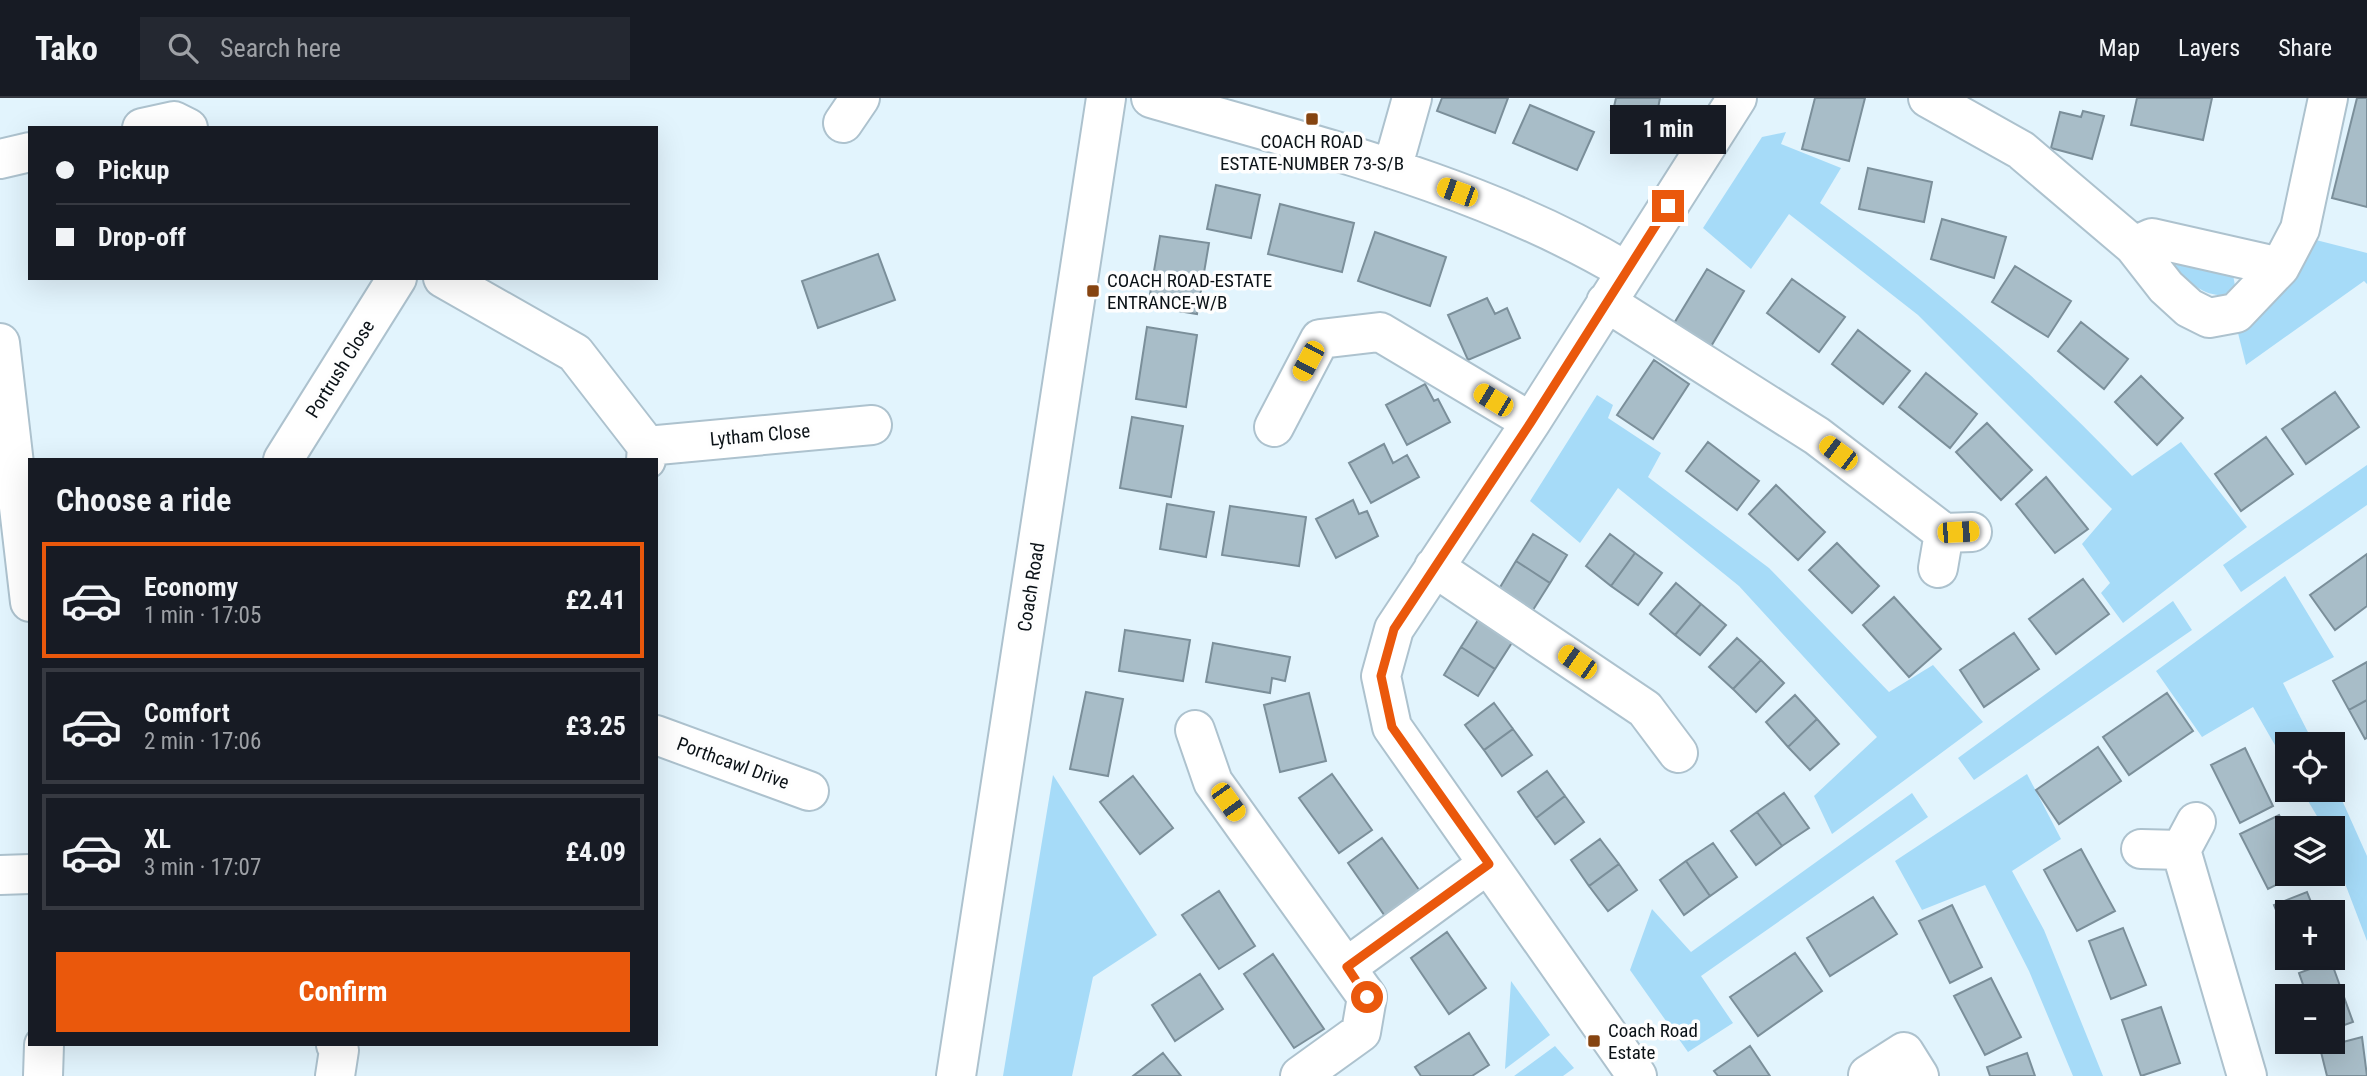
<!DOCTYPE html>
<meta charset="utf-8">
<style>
body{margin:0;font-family:"Roboto Condensed",sans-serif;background:#242831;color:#f1f3f6;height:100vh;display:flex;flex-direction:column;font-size:26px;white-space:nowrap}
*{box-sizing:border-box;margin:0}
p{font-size:23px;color:#9ea1a6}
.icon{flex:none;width:38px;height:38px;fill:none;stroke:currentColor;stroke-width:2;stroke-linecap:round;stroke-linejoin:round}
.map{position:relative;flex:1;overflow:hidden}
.side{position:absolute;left:28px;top:360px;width:630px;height:588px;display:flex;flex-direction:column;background:#171b24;border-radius:0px;box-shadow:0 7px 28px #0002}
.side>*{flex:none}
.hud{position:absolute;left:28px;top:28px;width:630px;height:154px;border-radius:0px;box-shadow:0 7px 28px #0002;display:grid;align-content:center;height:154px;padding:0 28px;background:#171b24}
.fabs{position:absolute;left:2275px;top:634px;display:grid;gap:14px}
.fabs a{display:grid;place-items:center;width:70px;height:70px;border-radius:0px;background:#171b24;box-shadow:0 7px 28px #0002;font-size:35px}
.end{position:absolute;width:32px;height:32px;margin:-16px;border:9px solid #ea580c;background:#fff;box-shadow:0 0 0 4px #fff}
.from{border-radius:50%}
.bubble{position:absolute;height:49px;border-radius:0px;background:#171b24;box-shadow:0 7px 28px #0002;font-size:23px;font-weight:700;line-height:49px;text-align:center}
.car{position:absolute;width:21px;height:42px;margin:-21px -10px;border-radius:9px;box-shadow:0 0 5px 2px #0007;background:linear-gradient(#f5c518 24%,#345 0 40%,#f5c518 0 76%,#345 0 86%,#f5c518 0)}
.hud b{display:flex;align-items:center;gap:24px;height:66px;font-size:26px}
.hud b+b{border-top:2px solid #363941}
.hud i{width:18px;height:18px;background:#f1f3f6}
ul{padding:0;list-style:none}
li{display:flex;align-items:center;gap:21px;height:116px;margin:0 14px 10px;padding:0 14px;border:4px solid #363941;border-radius:0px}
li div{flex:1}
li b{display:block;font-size:26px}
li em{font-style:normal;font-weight:700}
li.active{border-color:#ea580c}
li>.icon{width:63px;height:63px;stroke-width:1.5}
h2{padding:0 28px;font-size:32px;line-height:84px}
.button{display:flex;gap:14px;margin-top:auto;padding:14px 28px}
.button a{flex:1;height:80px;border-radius:0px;background:#ea580c;color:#fff;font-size:28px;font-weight:700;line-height:80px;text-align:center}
header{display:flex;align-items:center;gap:42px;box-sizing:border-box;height:98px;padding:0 35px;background:#171b24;border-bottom:2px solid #363941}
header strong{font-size:33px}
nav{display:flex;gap:38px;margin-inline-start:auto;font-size:24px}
.search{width:490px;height:63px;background:#242831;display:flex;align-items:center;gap:18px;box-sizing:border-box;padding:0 24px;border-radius:0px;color:#9ea1a6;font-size:26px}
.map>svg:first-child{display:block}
.green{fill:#a6dbf8}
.building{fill:#a8bdc8;stroke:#7b8f9a;stroke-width:2}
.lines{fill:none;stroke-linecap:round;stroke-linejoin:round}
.street-casing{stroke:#adc2ce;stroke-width:42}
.secondary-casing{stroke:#adc2ce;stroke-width:42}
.street{stroke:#fff;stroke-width:38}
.secondary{stroke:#fff;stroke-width:38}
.route{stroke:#ea580c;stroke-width:9}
.poi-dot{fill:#864411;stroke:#fefefe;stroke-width:2.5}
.labels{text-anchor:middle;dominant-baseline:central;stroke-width:7;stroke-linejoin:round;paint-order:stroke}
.poi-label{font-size:19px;fill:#0b1217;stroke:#fefefe;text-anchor:start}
.street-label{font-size:19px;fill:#0b1217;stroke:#fefefe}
</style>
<header>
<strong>Tako</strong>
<div class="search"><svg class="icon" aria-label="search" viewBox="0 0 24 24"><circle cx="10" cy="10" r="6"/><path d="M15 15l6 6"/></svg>Search here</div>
<nav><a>Map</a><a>Layers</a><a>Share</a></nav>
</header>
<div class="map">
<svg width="2367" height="978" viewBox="0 0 2367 978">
<rect width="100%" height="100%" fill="#e2f4fd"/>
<path class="green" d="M1786 34 1781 46 1841 70 1820 105C1933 187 2037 277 2132 378L2181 344 2247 429 2123 525 2101 495 2110 485 2082 446 2112 411 1918 217 1789 116 1751 171 1703 130 1762 39Z
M2316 142 2367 155V186L2364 183 2246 267 2237 231Z
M2177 163 2233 176 2235 188 2230 197C2206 200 2190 186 2174 169Z
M1597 297 1613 307 1608 320 1661 355 1648 379 1769 470 1889 594 1933 567 1983 624 1832 736 1814 698 1877 639 1739 488 1618 390 1580 445 1530 403Z
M2367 367V407L2241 494 2223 467Z
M2285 478 2334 559 2283 585 2314 646H2287V668L2253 609 2202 639 2156 573Z
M2173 503 2192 532 1974 682 1958 660Z
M2027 676 2061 741 2012 773 2044 832 2103 978H2073L2029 873 1985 787 1922 812 1895 763Z
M1053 677 1157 837 1093 879 1072 978H1003Z
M2333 682 2367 758V843L2333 754V730H2324L2301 691H2333Z
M1912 695 1928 719 1701 878 1733 925 1688 954 1630 872 1652 811 1691 854Z
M1511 883 1550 937 1505 971Z
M1555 948 1574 970 1563 978H1514Z"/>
<path class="building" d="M1442 0H1508L1495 35 1437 13Z
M1616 0H1660L1654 31 1611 22Z
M1815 0H1865L1849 63 1802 51Z
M2137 0H2212L2203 42 2131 27Z
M2357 0H2367V109L2332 100Z
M1530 7 1594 34 1577 72 1513 45Z
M2083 13 2104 18 2092 61 2051 50 2060 14 2081 19Z
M1868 70 1932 84 1924 124 1859 111Z
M1216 87 1260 97 1251 140 1207 131Z
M1280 106 1354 125 1342 174 1268 156Z
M1942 121 2006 139 1994 180 1931 161Z
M1375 134 1446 159 1430 208 1358 183Z
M1160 138 1209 145 1197 216 1148 208Z
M878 156 895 202 818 230 802 183Z
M2015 168 2071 203 2048 239 1992 204Z
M1707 171 1744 193 1710 250 1673 227Z
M1792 181 1845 219 1819 254 1767 215Z
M1487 200 1495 216 1507 210 1520 240 1468 262 1448 217Z
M2081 224 2128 261 2104 291 2058 253Z
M1147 229 1197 237 1186 309 1136 301Z
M1858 232 1910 273 1883 306 1832 266Z
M1654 262 1689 286 1653 341 1617 317Z
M1926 275 1977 316 1950 350 1899 309Z
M2141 278 2183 320 2157 347 2115 304Z
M1425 286 1434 303 1438 301 1450 324 1407 347 1386 307Z
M2335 294 2359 329 2306 366 2282 331Z
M1132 319 1183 328 1171 399 1120 390Z
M1987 325 2032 372 2001 402 1956 354Z
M2266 339 2293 376 2241 413 2215 376Z
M1708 344 1759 383 1737 412 1686 373Z
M1384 346 1393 365 1407 357 1419 379 1371 405 1349 365Z
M2046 379 2088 431 2055 455 2016 406Z
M1776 387 1825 434 1798 462 1749 416Z
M1353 402 1359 416 1367 413 1378 438 1336 460 1316 421Z
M1167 406 1214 414 1206 459 1160 451Z
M1230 408 1306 419 1299 468 1222 457Z
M1533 436 1567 457 1550 485 1516 463Z
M1610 436 1635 455 1611 488 1586 468Z
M1837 445 1879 488 1852 515 1809 472Z
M1635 455 1662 475 1638 507 1611 488Z
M2367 456V508L2335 532 2310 497Z
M1516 463 1550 485 1533 512 1499 491Z
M2083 481 2109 516 2056 556 2029 521Z
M1676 485 1701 506 1675 537 1650 516Z
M1894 499 1941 551 1909 579 1863 527Z
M1701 506 1726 527 1700 557 1675 537Z
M1478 522 1513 543 1495 571 1461 549Z
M1125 532 1190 542 1183 583 1119 573Z
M2014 535 2039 571 1984 609 1960 572Z
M1737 540 1761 562 1733 591 1709 569Z
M1213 545 1290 559 1285 583 1272 580 1270 595 1206 584Z
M1461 549 1495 571 1478 598 1444 577Z
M1761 562 1784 585 1756 614 1733 591Z
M2367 564V602L2349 612 2333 583Z
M1086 594 1123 601 1108 678 1070 671Z
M1309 595 1326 663 1280 674 1264 607Z
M2167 595 2193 633 2129 677 2103 639Z
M1795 597 1817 621 1788 649 1766 624Z
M2367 602V640L2365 641 2349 612Z
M1494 605 1513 631 1484 652 1465 627Z
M1817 621 1839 646 1810 672 1788 649Z
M1513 631 1532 657 1502 678 1484 652Z
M2098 649 2121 683 2059 726 2036 692Z
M2245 650 2273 708 2240 725 2211 667Z
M1547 673 1565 698 1536 720 1518 694Z
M1332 676 1372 732 1339 755 1299 700Z
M1133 678 1173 730 1140 756 1100 704Z
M1784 695 1809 730 1782 748 1757 714Z
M1565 698 1584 724 1555 746 1536 720Z
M1757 714 1782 748 1756 767 1731 733Z
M2279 717 2287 734V775H2300L2268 791 2240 736Z
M1382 740 1422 796 1387 821 1348 765Z
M1600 741 1619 766 1589 788 1571 762Z
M1713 745 1737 779 1710 798 1686 763Z
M2081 751 2115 813 2077 833 2044 772Z
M1686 763 1710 798 1684 817 1660 782Z
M1619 766 1637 792 1608 813 1589 788Z
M1219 793 1255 848 1219 871 1182 817Z
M2307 794 2315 814H2287V839L2274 807Z
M1873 799 1897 836 1830 878 1807 840Z
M1952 807 1982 869 1950 885 1919 823Z
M2123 830 2146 887 2111 901 2089 843Z
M1447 834 1486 890 1449 916 1411 860Z
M1795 855 1822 893 1758 938 1730 899Z
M1273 856 1324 931 1294 950 1244 876Z
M2331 863 2353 924 2333 931V898H2307L2299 875Z
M1200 876 1223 911 1175 943 1152 907Z
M1991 880 2021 939 1985 957 1954 898Z
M2161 909 2180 965 2141 978 2122 922Z
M1469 935 1489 967 1472 978H1421L1415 969Z
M2362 939 2367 978H2327L2320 950Z
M1750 948 1770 978H1718L1714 973Z
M1163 955 1181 978H1133Z
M2027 955 2035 978H1990L1987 969Z"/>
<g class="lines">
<defs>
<path id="street" d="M1151 0C1312 47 1480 86 1626 173
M1928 0 2021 52 2134 148 2166 189 2189 210 2209 220 2236 215 2280 169 2300 131 2328 0
M843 25 860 0
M142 30 174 23 188 30
M0 61 30 54
M1392 71 1412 0
M2134 148 2152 140 2280 169
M443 180 575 255 647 348 646 362
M1606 204 1817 338 1944 435
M1274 329 1320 241 1380 234 1531 324
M647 348 872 327
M283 362 397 180
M1434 469 1645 611 1678 655
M1938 470 1944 435 1972 434
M1195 632 1213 684 1367 899 1361 934 1300 978
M656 637 809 693
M2141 751 2181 752 2196 724
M2181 752 2247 978
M0 777 30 776
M1347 869 1488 766
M1868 977 1904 954 1919 978
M335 978 339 952 336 947
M1637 978 1392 629 1381 578 1394 531 1531 324 1737 0"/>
<path id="secondary" d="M0 245 30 504
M43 978 44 947
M956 978 1106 0"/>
</defs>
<use href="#street" class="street-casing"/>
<use href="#secondary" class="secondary-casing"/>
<use href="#street" class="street"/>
<use href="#secondary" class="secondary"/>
</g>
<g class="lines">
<path class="route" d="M1367 899 1347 869 1489 766 1392 629 1381 578 1394 531 1531 324 1668 108"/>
</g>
<g class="poi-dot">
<rect x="1305" y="14" width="14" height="14" rx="3.5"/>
<rect x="1086" y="186" width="14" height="14" rx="3.5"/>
<rect x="1587" y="936" width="14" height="14" rx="3.5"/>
</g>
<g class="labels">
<g class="poi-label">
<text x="1312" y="43" text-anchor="middle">COACH ROAD<tspan x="1312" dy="22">ESTATE-NUMBER 73-S/B</tspan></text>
<text x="1107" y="182">COACH ROAD-ESTATE<tspan x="1107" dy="22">ENTRANCE-W/B</tspan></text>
<text x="1608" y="932">Coach Road<tspan x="1608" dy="22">Estate</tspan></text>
</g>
<g class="street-label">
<text transform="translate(340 271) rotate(-58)">Portrush Close</text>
<text transform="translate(760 337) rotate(-5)">Lytham Close</text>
<text transform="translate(1031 489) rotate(-81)">Coach Road</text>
<text transform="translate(733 665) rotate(20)">Porthcawl Drive</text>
</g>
</g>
</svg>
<div class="fabs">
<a><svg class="icon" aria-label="locate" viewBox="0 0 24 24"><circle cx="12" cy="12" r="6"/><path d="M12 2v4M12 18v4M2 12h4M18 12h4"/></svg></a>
<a><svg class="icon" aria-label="layers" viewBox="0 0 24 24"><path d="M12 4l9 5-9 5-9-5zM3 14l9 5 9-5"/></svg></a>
<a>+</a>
<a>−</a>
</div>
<i class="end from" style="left:1367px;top:899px"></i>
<i class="end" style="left:1668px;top:108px"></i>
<div class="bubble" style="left:1610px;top:7px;width:116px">1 min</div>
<i class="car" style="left:1457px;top:94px;rotate:290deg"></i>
<i class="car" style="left:1308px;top:263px;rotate:208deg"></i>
<i class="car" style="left:1493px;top:302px;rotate:301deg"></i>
<i class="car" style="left:1838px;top:355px;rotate:307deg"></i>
<i class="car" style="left:1958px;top:434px;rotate:87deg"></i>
<i class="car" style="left:1577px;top:564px;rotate:305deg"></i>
<i class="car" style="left:1228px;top:704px;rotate:144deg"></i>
<div class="hud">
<b><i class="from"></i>Pickup</b>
<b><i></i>Drop-off</b>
</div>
<section class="side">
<h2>Choose a ride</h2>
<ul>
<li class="active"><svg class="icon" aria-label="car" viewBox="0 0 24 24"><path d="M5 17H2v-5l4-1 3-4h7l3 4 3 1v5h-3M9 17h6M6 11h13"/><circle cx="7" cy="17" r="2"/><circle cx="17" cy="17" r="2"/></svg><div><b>Economy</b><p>1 min · 17:05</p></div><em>£2.41</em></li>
<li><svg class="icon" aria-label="car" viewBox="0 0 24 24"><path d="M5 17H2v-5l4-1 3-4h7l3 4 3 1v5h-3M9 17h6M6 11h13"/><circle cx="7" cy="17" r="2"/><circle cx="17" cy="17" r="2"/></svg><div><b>Comfort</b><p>2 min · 17:06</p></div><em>£3.25</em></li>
<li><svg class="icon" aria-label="car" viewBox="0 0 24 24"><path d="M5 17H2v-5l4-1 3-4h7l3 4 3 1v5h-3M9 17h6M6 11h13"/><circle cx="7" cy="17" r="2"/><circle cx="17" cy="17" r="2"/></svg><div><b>XL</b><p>3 min · 17:07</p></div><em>£4.09</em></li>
</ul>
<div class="button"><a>Confirm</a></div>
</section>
</div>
